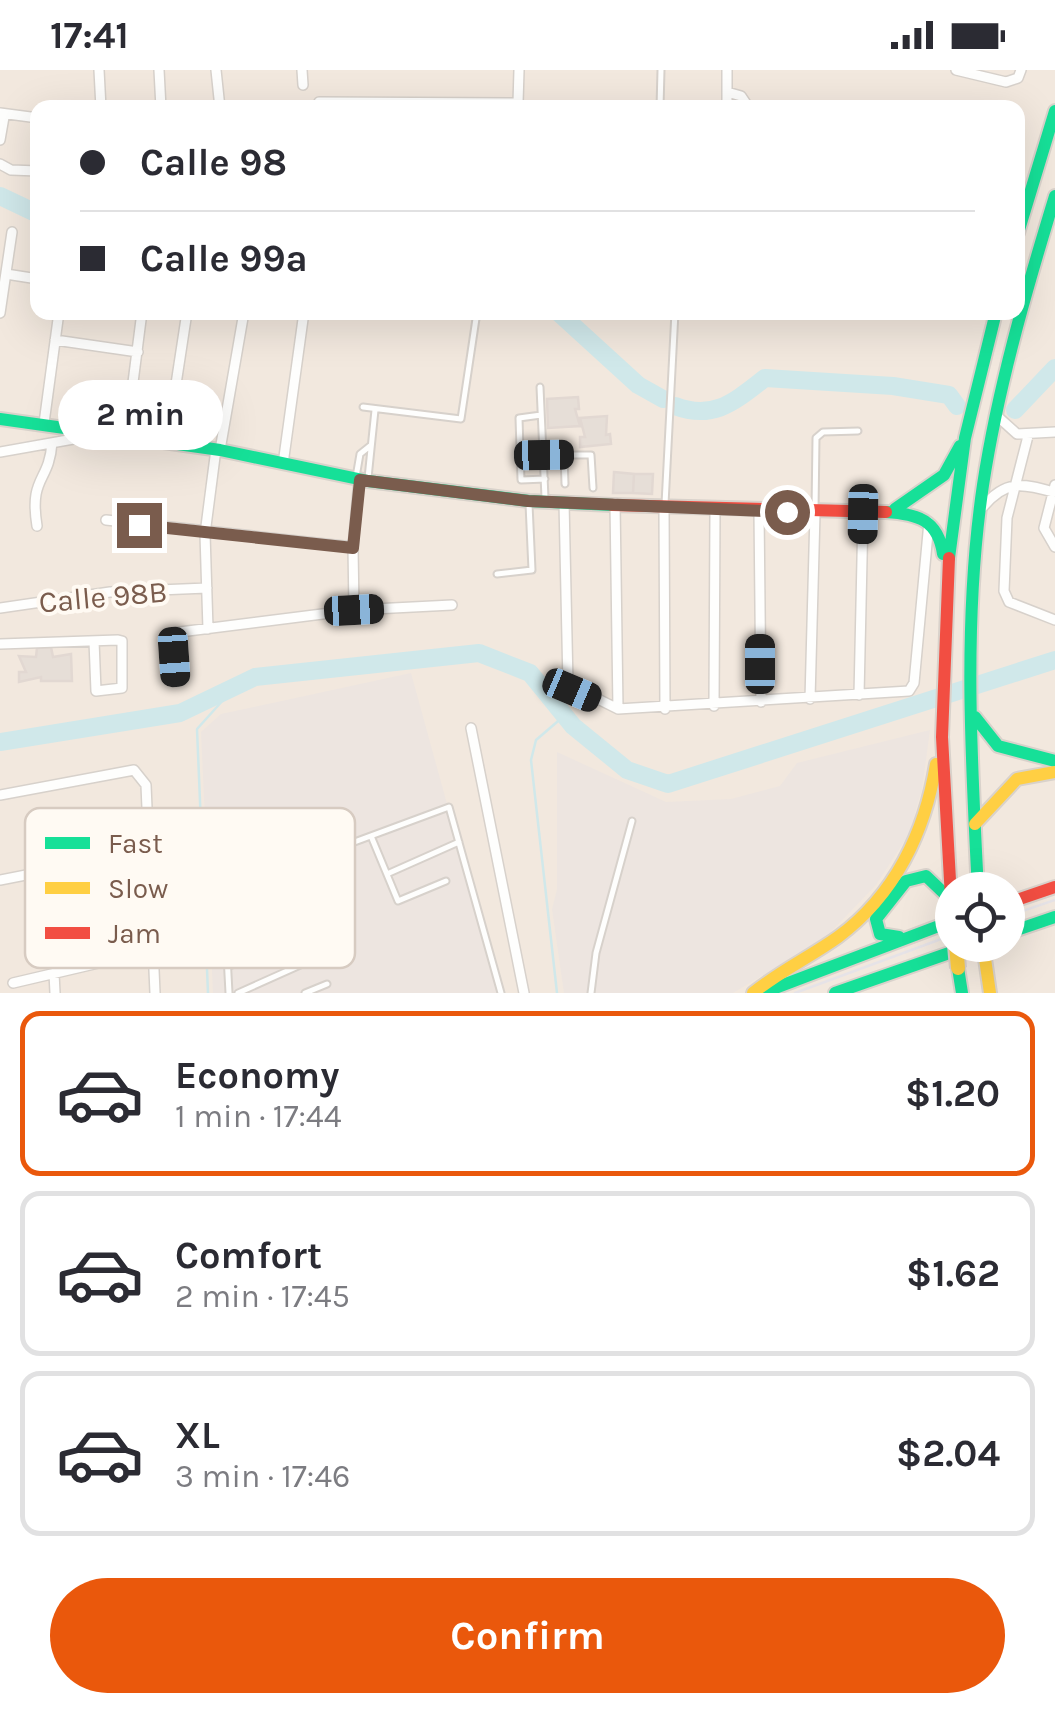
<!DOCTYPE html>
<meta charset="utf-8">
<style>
body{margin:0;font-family:Karla,sans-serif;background:#f2f2f3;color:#2b2b33;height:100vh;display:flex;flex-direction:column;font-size:38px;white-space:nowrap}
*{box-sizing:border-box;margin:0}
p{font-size:32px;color:#7c7c81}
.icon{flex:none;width:55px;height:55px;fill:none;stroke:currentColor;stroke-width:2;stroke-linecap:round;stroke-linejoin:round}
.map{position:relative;height:923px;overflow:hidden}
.drawer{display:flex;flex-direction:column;background:#fff;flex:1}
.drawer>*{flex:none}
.guide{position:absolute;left:30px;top:30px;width:995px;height:220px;border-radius:20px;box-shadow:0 10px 40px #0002;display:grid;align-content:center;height:220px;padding:0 50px;background:#fff}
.fabs{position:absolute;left:935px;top:802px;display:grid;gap:20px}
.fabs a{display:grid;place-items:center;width:90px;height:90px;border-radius:50%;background:#fff;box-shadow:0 10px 40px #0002;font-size:50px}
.end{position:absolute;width:45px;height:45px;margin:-22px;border:12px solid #7a5c4d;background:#fff;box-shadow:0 0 0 5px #fff}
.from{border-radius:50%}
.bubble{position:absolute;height:70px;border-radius:35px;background:#fff;box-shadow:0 10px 40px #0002;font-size:32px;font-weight:700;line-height:70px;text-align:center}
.car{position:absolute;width:30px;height:60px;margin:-30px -15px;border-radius:12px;box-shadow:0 0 8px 2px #0007;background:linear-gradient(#222 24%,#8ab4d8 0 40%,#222 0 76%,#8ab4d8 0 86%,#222 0)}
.guide b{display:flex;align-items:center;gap:35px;height:95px;font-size:38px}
.guide b+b{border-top:2px solid #e1e1e2}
.guide i{width:25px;height:25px;background:#2b2b33}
ul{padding:18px 0 0;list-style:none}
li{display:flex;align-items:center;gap:30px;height:165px;margin:0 20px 15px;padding:0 30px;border:5px solid #e1e1e2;border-radius:20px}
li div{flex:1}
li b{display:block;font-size:38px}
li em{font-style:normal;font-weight:700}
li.current{border-color:#ea580c}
li>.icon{width:90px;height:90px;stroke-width:1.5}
.primary-button{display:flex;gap:20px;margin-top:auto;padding:20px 50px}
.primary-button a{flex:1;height:115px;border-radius:60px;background:#ea580c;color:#fff;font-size:40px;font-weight:700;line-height:115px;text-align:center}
.status{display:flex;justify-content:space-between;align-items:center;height:70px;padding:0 50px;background:#fff;direction:ltr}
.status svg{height:28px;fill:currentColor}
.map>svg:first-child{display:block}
.residential{fill:#f2e8de;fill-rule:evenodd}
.industrial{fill:#ede5e0}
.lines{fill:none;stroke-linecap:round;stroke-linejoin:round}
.stream{stroke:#d0e8ea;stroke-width:2.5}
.river{stroke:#d0e8ea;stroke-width:18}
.building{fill:#e6ded7;stroke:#e2d8d2;stroke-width:2.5}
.lane-casing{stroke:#d7d1cb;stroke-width:9}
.street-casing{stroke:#d7d1cb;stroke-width:12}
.fast-casing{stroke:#d9d2cb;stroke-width:16}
.slow-casing{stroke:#d9d2cb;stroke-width:16}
.jam-casing{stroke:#d9d2cb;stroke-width:16}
.lane{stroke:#fefefd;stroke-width:5}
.street{stroke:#fefefd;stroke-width:9}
.fast{stroke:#16e098;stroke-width:12}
.slow{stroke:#ffcf43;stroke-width:12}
.jam{stroke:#f24e42;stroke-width:12}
.tram{stroke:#e6e3e7;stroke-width:2.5}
.slow-bridge-casing{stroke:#dad1cc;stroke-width:18;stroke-linecap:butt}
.slow-bridge{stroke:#ffcf43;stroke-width:14}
.route{stroke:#7a5c4d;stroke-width:12}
.labels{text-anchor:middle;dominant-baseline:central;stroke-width:8;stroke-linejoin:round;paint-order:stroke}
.street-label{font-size:30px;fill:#7a5c4d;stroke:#fffaf3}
.key{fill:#fffaf3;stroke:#d7cbc1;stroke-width:2.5}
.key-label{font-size:28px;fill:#7a5c4d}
</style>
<div class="status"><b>17:41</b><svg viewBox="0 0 49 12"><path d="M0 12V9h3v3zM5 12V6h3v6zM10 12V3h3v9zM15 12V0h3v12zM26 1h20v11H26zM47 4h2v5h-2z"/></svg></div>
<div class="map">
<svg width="1055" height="923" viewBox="0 0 1055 923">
<rect width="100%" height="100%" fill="#f9f5f0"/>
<path class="residential" d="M0 0H1055V923H0ZM38 38H1018V242H38ZM952 820H1008V875H952Z"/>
<path class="industrial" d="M411 603 499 923H213L201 662 221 644Z
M930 660 922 719 909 764 876 815 824 869 733 923H564L552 839 557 819V682L666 732 731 729 780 716 797 693Z"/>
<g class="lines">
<path class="stream" d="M208 923 197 659 234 618
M557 923 531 690 536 670 564 646"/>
<path class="river" d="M0 126 38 144
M558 242 638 315 663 329
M675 336C714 351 735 331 765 308L893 316 949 325 957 336
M1015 340 1055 298
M0 672 180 643 255 607 479 583 530 603 573 656 627 700 668 714 1055 590"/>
</g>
<path class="building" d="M578 327 579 339H575L580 356 548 358 547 329Z
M607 346 606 365 610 364 611 374 580 377V367H585L580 348Z
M614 402 634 404 633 423H613Z
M634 404H653L652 424 633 423Z
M51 577 53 587 71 584 72 611H41V607L19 612V602H26L19 586 36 587 37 578Z"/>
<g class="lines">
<defs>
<path id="lane" d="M660 38 661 0
M540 317 545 428
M363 337 461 349 477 242
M541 345 519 348 521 410 545 409
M520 376 542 375
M543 385H591L593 418
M564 385 565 414
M356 407 360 384 370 376
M368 408 375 340
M665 434 675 242
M815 441 816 368 823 362 858 361
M497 504 532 500 529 434
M371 766 398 831 446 811
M349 774 449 737 501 923
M387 804 459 772
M226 864 311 829 334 880 238 923
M227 897 324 856
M229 923 224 829 292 801
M305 923 327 914
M591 923 596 883 632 751"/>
<path id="street" d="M99 0 101 38
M159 0 161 38
M216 0 220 38
M302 0 303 15
M956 0 1006 12 1018 8 1021 0
M727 22 741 26 749 38
M319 32 518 33 519 0
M727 38V0
M0 43 38 48
M0 70 4 47
M0 94 11 100 38 101
M6 204 38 209
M0 243 12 162
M55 270 138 282
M996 345 1017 364 1055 362
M44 353 59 242
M1028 366 1007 448 1004 521 1009 532 1055 550
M126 367 142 242
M167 373 187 242
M220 380 244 242
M0 382 96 365
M283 394 304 242
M1055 415 1044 458 1055 477
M564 432 568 614 618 639 909 621 914 613 929 452
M615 433 618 639
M664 437 665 639
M983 437C1005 410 1022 413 1053 422
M759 441 761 632
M106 450 353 477
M37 456C29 406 49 413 52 373
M0 538 110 522 207 518
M354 540 353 477 359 410
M208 559 205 464 216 379
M0 574 118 570 122 571V618L96 621 94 571
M175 610 172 563 354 540 452 535
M859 625 863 444
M810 629 815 443
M714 636 715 441
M471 658 524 923
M0 725 134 700 146 715 155 923
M0 810 148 781
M54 903 55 923
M13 913 154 880"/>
<path id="fast" d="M1018 163 1055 41
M0 349 220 380 368 411 529 431 612 435
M895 439 944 405 960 376
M886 442C918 444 938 450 943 484
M949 488 965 368 996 242
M975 647 998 676 1055 691
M978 820C971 686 963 549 983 415 998 317 1026 221 1055 126
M1008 863 1055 847
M899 867 880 864 876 849 906 811 926 806 949 828
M958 898 962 923
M762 923 952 851
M835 923 972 875"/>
<path id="slow" d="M975 754 1017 709 1055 702
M983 875 990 923
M753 923C780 901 810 887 838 867 895 825 925 762 936 694"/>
<path id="jam" d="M612 435 886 442
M949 488 942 667 952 846
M1008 833 1055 817"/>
</defs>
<use href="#lane" class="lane-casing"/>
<use href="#street" class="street-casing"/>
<use href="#fast" class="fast-casing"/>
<use href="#slow" class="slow-casing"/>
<use href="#jam" class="jam-casing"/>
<use href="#lane" class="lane"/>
<use href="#street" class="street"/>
<use href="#fast" class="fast"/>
<use href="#slow" class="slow"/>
<use href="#jam" class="jam"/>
<path class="tram" d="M1008 846 1055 830
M795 923 952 865"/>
<defs>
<path id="slow-bridge" d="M956 875 958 898"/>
</defs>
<use href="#slow-bridge" class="slow-bridge-casing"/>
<use href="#slow-bridge" class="slow-bridge"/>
</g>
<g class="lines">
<path class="route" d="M139 455 353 478 360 410 528 431 787 442"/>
</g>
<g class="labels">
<g class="street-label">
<text transform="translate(103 527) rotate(-5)">Calle 98B</text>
</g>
</g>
<rect x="25" y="738" width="330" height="160" rx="15" class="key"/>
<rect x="45" y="767" width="45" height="12" fill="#16e098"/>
<rect x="45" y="812" width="45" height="12" fill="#ffcf43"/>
<rect x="45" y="857" width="45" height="12" fill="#f24e42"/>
<g class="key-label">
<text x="108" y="783">Fast</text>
<text x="108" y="828">Slow</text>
<text x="108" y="873">Jam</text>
</g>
</svg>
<div class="fabs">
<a><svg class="icon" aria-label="locate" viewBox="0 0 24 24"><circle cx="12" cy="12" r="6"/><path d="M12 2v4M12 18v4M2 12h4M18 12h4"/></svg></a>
</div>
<i class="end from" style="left:787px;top:442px"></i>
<i class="end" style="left:139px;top:455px"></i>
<div class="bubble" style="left:58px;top:310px;width:165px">2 min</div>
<i class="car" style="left:544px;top:385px;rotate:89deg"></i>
<i class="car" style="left:863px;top:444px;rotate:181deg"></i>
<i class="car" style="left:354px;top:540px;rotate:87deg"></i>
<i class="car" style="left:174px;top:587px;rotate:176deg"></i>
<i class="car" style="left:760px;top:594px;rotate:0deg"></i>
<i class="car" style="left:572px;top:620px;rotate:113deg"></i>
<div class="guide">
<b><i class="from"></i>Calle 98</b>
<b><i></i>Calle 99a</b>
</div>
</div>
<section class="drawer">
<ul>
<li class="current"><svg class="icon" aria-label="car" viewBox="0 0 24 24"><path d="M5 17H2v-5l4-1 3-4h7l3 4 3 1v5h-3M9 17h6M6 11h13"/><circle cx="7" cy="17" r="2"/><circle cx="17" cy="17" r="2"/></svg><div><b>Economy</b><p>1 min · 17:44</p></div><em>$1.20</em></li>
<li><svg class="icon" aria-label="car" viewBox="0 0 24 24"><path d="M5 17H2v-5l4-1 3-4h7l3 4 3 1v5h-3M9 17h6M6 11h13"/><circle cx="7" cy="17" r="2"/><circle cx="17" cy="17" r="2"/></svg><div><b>Comfort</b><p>2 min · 17:45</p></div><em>$1.62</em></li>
<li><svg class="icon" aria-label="car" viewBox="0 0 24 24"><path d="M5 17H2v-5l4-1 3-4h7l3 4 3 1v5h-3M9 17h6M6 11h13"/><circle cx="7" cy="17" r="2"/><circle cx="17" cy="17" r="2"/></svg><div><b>XL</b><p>3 min · 17:46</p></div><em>$2.04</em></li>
</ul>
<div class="primary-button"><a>Confirm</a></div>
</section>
